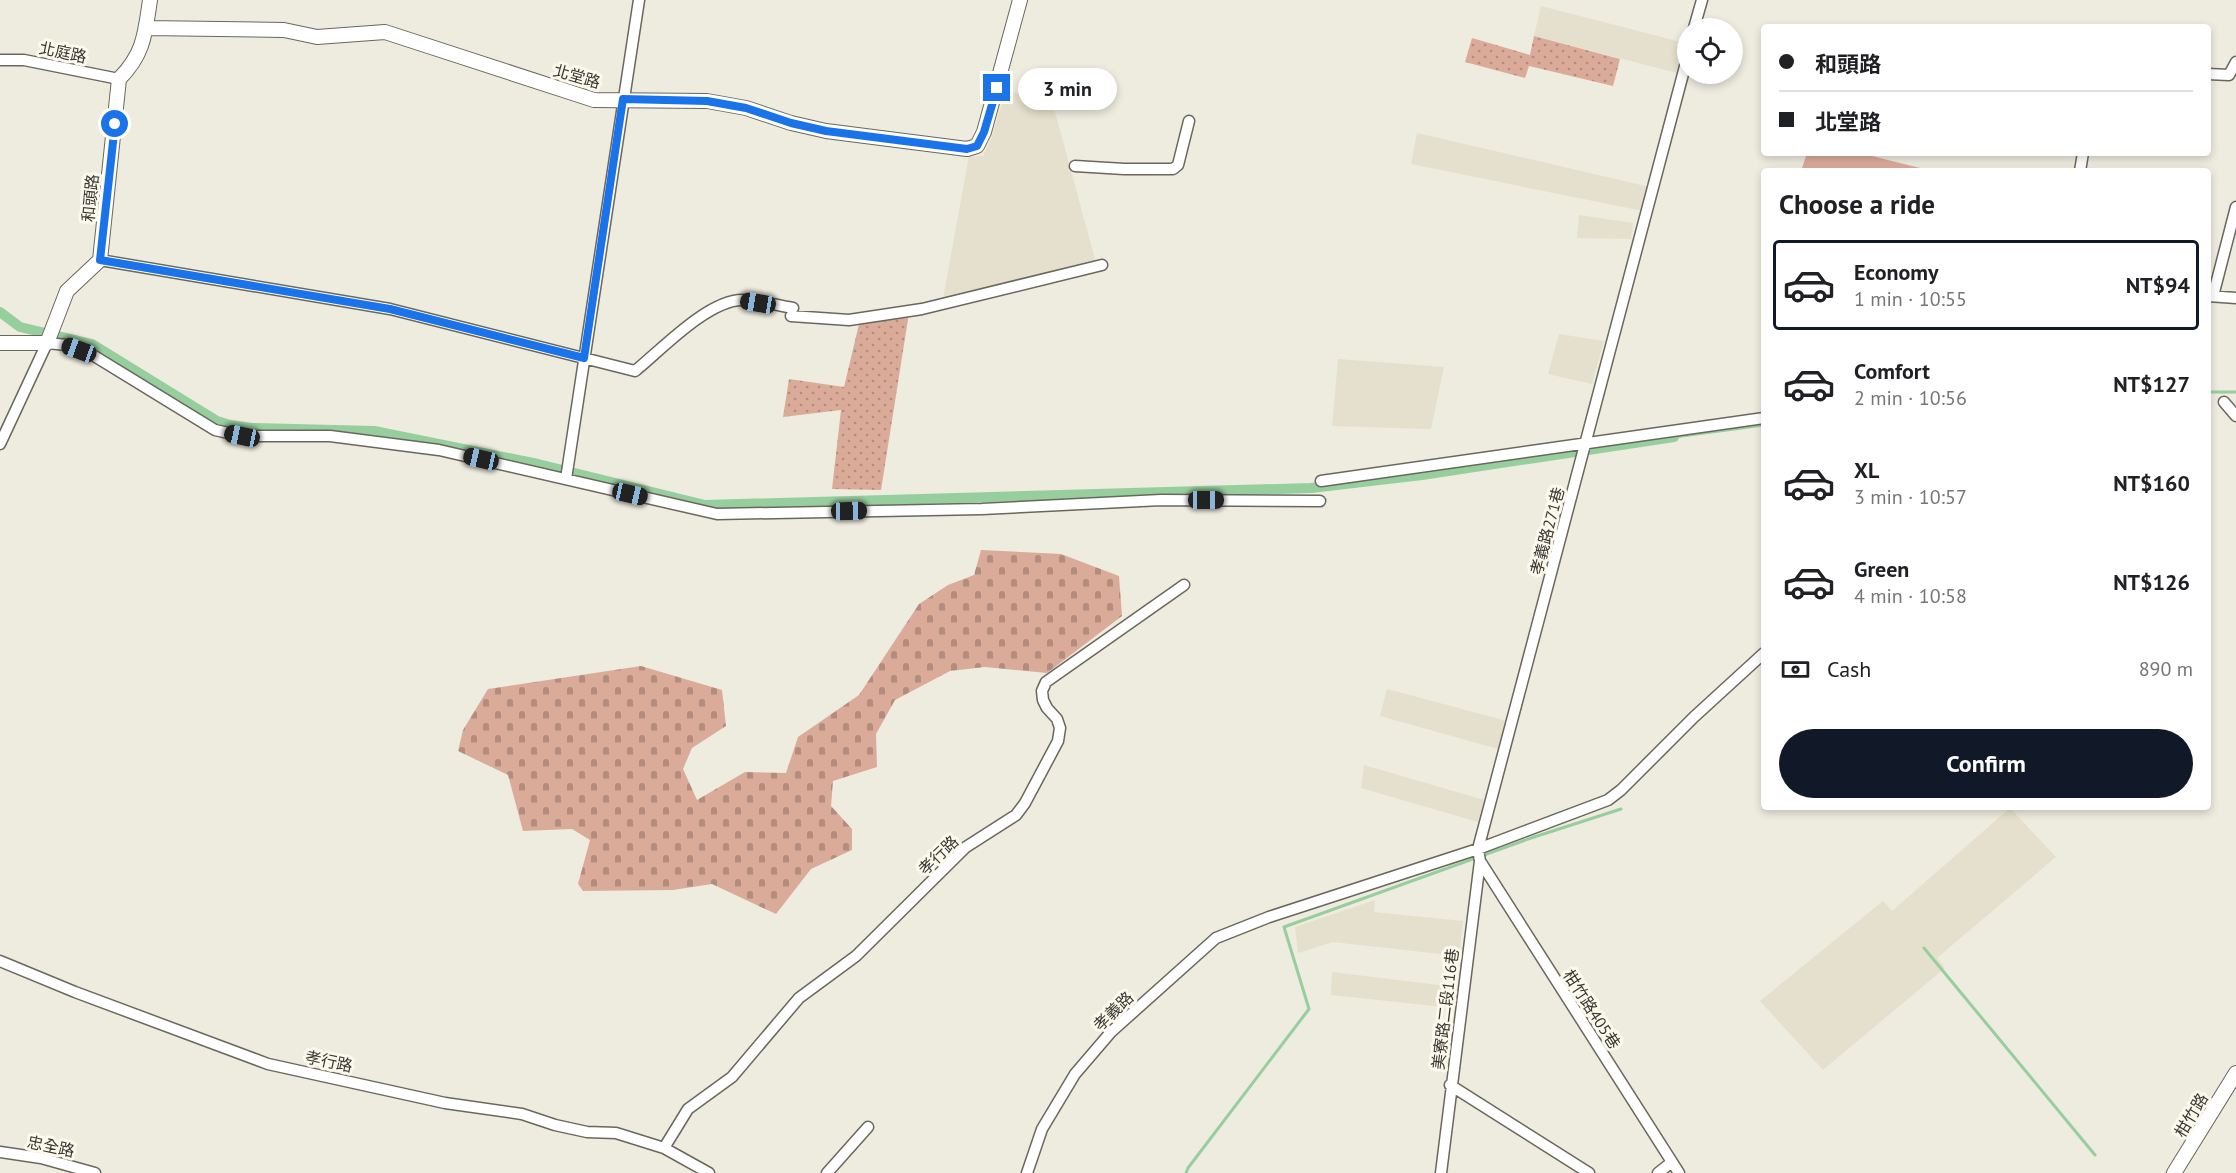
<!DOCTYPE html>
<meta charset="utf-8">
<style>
body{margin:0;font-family:"PT Sans","Noto Sans TC",sans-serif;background:#f6f6f6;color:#202124;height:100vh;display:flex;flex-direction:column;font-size:22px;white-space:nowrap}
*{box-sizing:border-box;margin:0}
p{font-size:20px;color:#757577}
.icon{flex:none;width:33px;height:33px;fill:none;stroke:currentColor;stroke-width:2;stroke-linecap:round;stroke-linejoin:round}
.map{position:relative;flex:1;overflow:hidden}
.side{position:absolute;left:1761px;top:168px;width:450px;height:642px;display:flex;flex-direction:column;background:#fff;border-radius:6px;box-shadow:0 3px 9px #0003}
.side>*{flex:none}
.top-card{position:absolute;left:1761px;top:24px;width:450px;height:132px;border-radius:6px;box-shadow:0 3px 9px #0003;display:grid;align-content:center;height:132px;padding:0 18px;background:#fff}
.buttons{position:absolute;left:1677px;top:18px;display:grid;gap:12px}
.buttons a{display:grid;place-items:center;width:66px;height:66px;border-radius:50%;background:#fff;box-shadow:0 3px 9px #0003;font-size:30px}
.end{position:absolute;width:27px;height:27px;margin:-14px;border:8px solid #1a73e8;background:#fff;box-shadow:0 0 0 3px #fff}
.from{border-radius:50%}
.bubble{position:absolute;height:42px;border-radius:21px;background:#fff;box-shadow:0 3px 9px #0003;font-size:20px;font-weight:700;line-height:42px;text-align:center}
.car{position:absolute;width:18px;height:36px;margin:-18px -9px;border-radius:8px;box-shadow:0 0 4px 2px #0007;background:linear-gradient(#222 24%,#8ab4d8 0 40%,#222 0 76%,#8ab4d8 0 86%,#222 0)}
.top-card b{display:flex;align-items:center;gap:21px;height:57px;font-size:22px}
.top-card b+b{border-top:2px solid #e0e0e0}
.top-card i{width:15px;height:15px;background:#202124}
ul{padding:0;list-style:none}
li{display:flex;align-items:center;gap:18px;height:90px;margin:0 12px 9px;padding:0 6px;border:3px solid transparent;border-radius:6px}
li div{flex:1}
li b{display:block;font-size:22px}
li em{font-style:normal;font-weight:700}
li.on{border-color:#111827}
li>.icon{width:54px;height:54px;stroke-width:1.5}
h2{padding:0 18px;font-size:27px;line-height:72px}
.pay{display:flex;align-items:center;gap:15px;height:66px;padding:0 18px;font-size:22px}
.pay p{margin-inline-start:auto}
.primary-button{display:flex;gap:12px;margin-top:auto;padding:12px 18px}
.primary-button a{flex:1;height:69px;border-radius:36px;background:#111827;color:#fff;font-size:24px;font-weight:700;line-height:69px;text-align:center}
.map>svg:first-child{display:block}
.built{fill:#e5e0cd}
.grass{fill:url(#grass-dots)}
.cemetery{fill:url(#cemetery-stones)}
.green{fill:#dbab9a}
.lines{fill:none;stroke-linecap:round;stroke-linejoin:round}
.stream{stroke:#97ce9e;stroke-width:3}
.canal{stroke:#97ce9e;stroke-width:10}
.minor-casing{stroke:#6a675d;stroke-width:13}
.tertiary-casing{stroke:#6a675d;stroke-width:16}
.minor{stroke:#fff;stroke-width:10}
.tertiary{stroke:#fff;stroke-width:14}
.route{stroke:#1a73e8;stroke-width:8}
.labels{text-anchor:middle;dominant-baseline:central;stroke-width:6;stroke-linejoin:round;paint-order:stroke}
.street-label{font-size:16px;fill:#383732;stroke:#fbf8ec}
</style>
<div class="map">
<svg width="2236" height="1173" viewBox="0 0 2236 1173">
<defs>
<pattern id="grass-dots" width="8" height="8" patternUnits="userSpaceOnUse" patternTransform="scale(1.5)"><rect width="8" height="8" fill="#dbab9a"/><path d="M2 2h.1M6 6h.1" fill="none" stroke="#b38c7e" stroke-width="1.8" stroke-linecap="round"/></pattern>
<pattern id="cemetery-stones" width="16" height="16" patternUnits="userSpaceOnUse" patternTransform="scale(1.5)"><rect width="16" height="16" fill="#dbab9a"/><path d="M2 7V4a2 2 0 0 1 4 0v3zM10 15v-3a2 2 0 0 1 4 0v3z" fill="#b38c7e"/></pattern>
</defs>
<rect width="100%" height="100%" fill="#eeebdf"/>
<path class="built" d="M1541 6 1685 43 1677 73 1534 36Z
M1006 91 1052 101 1095 259 1092 264 943 299 969 156H983L991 139Z
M1417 133 1650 187 1643 211 1411 164Z
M1579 215 1633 223 1631 239 1577 238Z
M1559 334 1604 341 1592 384 1548 374Z
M1338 359 1444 367 1431 429 1332 426Z
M1387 689 1507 721 1498 749 1380 716Z
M1364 765 1484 800 1478 822 1361 788Z
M2010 808 2056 857 1937 958 1945 968 1823 1070 1760 1001 1883 901 1892 911Z
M1375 900 1374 912 1463 921 1459 956 1333 942 1298 953 1295 927Z
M1332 972 1455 987 1453 1008 1331 995Z"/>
<path class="grass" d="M1534 36 1620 59 1613 86 1529 66 1525 78 1465 62 1472 38 1530 55Z
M909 313 881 490 832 489 841 410 783 417 789 379 844 387 859 324Z"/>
<path class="cemetery" d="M981 550 1061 554 1119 576 1122 616 1047 673 985 667 950 671 895 700 876 734 877 767 833 781 831 806 852 829V850L811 869 776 914 712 884 673 890 583 891 578 884 590 840 572 829 523 831 508 775 458 751 463 730 488 689 641 666 722 690 726 726 692 748 683 769 697 800 745 772 786 773 798 737 859 695 919 604 948 585 974 575Z"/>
<path class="green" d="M1807 153H1860L1932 171H1801Z"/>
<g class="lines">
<path class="stream" d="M2208 392H2236
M1674 437 1764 425
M1924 948 2095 1155
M1186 1173 1188 1168 1309 1009 1284 927 1531 838 1621 809"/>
<path class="canal" d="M0 312 20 327 92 344 217 421 230 425 252 428 374 431 538 464 705 505 1311 488 1422 475 1674 437"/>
<defs>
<path id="minor" d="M1694 28 1702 0
M0 60H24L119 79
M2208 74 2229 75 2236 62
M1075 166 1124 169H1173L1178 165 1189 121
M2080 171 2083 153
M100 260 390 309 635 371C661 350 708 300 742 300 759 300 776 305 793 308
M2208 296 2236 298
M2213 296 2236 207
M791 316 849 320 922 309 1102 265
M2224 402 2236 416
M0 444 47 343 67 345 91 354 215 430 242 436H330L439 450 717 514 982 509 1161 500 1320 501
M566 479 639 0
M1321 481 1764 418
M1480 861 1679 1173
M0 961 75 992 268 1064 445 1103 522 1114 555 1125 587 1132 616 1133 664 1148 709 1173
M1450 1085 1589 1173
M664 1148 688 1109 732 1077 799 998 856 956 966 847 1016 815 1025 803 1058 741 1060 728 1057 719 1047 708 1043 700 1042 691 1046 682 1184 585
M0 1152 41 1158 95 1173
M827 1173 868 1127
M1027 1173 1042 1129 1075 1074 1111 1032 1216 938 1269 917 1478 849 1608 800 1621 790 1694 717 1764 653
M1441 1173 1480 861 1478 849 1688 55
M1658 1173 1672 1162"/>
<path id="tertiary" d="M146 28 284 30 317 37 385 32 594 100 707 101 746 108 791 123 826 131 967 149 977 146 984 132 1020 0
M0 343H47L67 291 100 260 119 79C144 54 145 34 150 0
M2174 1173 2236 1073"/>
</defs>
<use href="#minor" class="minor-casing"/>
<use href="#tertiary" class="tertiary-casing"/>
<use href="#minor" class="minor"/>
<use href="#tertiary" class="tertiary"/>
</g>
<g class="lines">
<path class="route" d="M115 124 100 260 390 309 584 358 623 99 707 101 746 108 791 123 826 131 967 149 977 146 984 132 997 88"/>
</g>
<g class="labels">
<g class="street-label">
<text transform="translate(63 52) rotate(12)">北庭路</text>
<text transform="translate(577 76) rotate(16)">北堂路</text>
<text transform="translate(90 198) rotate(-84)">和頭路</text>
<text transform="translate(1547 531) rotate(-75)">孝義路271巷</text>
<text transform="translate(938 855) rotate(-44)">孝行路</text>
<text transform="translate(1445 1009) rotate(-83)">美寮路二段116巷</text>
<text transform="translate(1592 1009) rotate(57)">柑竹路405巷</text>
<text transform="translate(1113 1011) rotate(-44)">孝義路</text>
<text transform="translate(329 1061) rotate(12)">孝行路</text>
<text transform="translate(2191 1115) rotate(-59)">柑竹路</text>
<text transform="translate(51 1146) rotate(12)">忠全路</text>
</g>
</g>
</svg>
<div class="buttons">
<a><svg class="icon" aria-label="locate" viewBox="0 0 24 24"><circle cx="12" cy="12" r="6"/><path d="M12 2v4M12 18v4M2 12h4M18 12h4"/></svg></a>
</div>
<i class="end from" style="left:115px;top:124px"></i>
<i class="end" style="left:997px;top:88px"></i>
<div class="bubble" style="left:1018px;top:68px;width:99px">3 min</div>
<i class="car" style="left:758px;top:303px;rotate:279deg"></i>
<i class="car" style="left:79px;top:350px;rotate:290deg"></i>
<i class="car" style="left:242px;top:436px;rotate:282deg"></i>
<i class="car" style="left:481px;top:459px;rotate:283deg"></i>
<i class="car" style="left:630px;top:494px;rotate:103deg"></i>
<i class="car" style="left:1206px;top:500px;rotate:90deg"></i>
<i class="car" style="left:849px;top:511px;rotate:89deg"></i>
<div class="top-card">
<b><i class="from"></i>和頭路</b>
<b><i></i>北堂路</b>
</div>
<section class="side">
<h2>Choose a ride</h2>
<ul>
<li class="on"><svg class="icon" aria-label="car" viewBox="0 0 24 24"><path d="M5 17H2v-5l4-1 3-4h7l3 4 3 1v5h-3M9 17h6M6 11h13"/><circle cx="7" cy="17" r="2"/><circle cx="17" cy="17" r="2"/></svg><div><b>Economy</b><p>1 min · 10:55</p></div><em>NT$94</em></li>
<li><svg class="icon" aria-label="car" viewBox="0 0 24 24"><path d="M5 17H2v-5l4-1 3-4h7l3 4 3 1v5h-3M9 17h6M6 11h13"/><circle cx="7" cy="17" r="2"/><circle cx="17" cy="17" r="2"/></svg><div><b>Comfort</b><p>2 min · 10:56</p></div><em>NT$127</em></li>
<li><svg class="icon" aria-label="car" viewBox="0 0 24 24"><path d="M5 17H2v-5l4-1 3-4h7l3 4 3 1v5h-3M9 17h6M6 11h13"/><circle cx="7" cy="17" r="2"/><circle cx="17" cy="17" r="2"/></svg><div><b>XL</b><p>3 min · 10:57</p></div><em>NT$160</em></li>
<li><svg class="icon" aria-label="car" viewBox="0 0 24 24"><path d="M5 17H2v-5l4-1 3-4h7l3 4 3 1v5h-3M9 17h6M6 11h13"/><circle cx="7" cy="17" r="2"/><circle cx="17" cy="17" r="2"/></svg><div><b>Green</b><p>4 min · 10:58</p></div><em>NT$126</em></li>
</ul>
<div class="pay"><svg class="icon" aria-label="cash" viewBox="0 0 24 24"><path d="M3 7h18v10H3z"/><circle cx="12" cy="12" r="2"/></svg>Cash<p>890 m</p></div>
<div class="primary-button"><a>Confirm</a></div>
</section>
</div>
